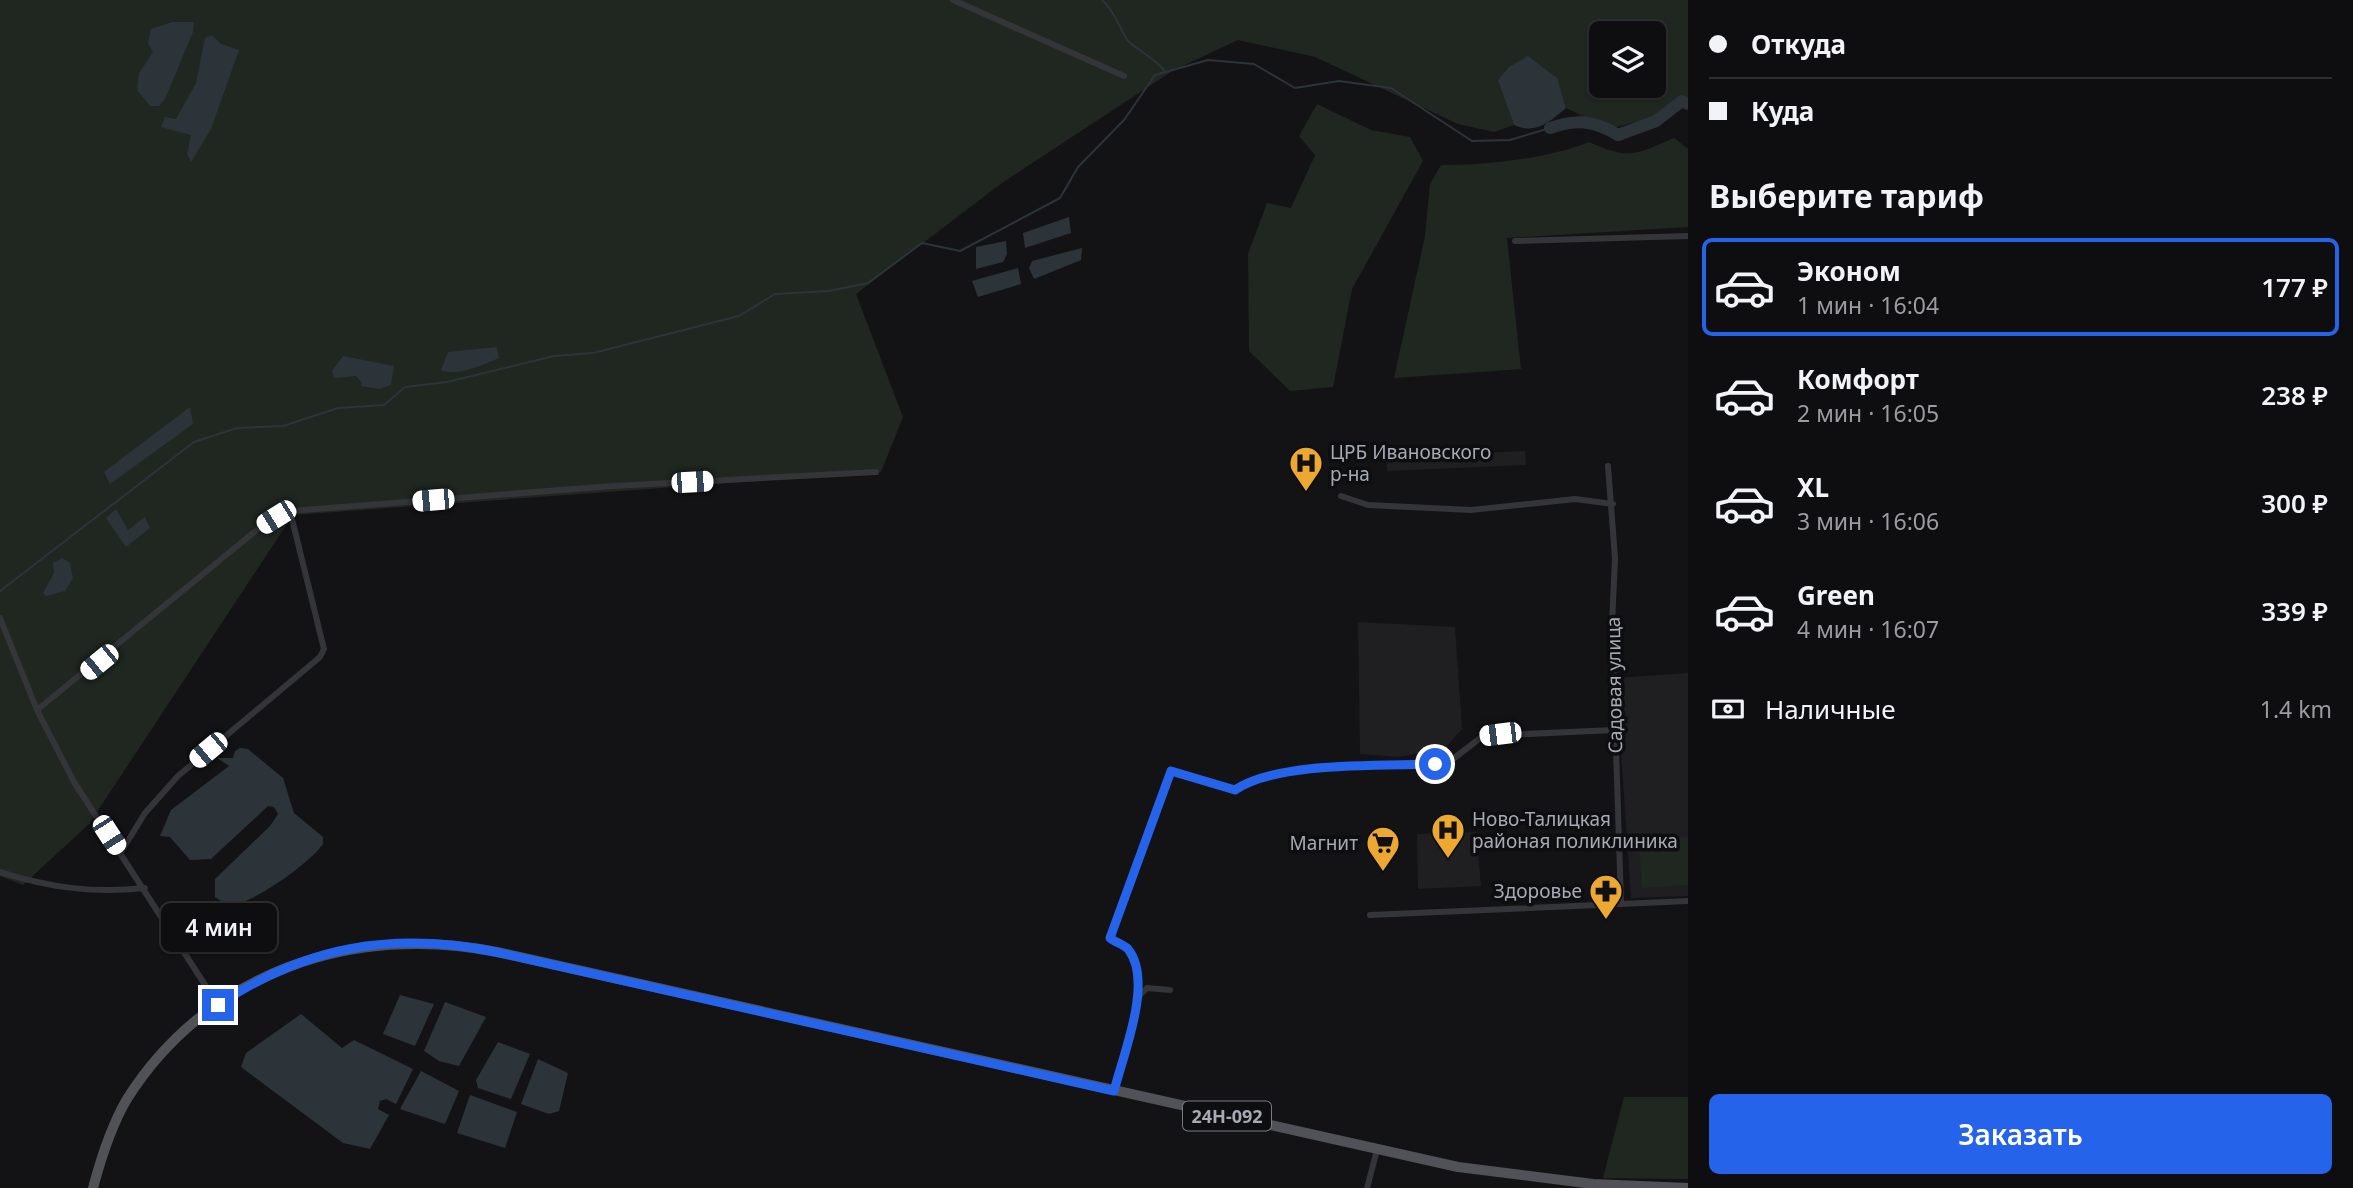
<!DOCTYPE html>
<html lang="ru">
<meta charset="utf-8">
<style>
body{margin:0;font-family:"Noto Sans",sans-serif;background:#171719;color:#f1f3f6;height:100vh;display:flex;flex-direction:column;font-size:26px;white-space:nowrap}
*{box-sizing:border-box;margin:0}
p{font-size:23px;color:#9b9c9f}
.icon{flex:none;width:38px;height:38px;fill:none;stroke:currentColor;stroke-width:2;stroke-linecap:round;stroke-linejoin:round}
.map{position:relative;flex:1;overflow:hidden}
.drawer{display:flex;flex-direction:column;background:#0e0e10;width:665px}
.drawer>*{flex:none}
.guide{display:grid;align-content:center;height:154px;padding:0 21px;background:#0e0e10}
.controls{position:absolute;left:1589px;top:21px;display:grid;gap:14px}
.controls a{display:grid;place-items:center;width:77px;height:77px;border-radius:10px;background:#0e0e10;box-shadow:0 2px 5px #0004,0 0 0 2px #2e2e30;font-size:35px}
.end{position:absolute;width:32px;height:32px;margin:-16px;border:9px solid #2563eb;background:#fff;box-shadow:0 0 0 4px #fff}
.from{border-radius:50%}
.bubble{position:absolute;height:49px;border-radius:10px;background:#0e0e10;box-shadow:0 2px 5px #0004,0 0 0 2px #2e2e30;font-size:23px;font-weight:600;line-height:49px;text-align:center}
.car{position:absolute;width:21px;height:42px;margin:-21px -10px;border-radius:9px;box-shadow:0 0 5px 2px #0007;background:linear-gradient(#fff 24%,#345 0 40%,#fff 0 76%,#345 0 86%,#fff 0)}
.guide b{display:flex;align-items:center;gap:24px;height:66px;font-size:26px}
.guide b+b{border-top:2px solid #2e2e30}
.guide i{width:18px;height:18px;background:#f1f3f6}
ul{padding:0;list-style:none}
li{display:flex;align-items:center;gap:21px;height:98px;margin:0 14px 10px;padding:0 7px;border:4px solid transparent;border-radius:10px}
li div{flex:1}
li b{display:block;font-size:26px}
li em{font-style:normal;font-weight:600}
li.on{border-color:#2563eb}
li>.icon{width:63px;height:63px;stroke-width:1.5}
h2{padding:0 21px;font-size:32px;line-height:84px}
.pay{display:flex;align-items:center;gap:18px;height:77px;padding:0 21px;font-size:26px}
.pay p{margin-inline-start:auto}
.primary-button{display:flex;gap:14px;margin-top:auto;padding:14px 21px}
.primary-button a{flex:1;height:80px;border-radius:10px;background:#2563eb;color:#fff;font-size:28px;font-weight:600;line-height:80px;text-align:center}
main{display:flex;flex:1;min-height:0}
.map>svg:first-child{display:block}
.built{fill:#1f1f22}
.green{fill:#1f2720;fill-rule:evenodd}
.water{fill:#2c343a}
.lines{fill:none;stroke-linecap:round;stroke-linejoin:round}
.stream{stroke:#2c343a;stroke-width:2}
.river{stroke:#2c343a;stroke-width:12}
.minor{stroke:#343539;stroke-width:6}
.primary{stroke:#505258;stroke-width:10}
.route{stroke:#2563eb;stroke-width:9}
.labels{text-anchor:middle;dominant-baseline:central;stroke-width:7;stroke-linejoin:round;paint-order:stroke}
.shield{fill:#0e0e10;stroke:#787b84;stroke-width:2}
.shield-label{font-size:18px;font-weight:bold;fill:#a5aab5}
.poi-label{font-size:19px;fill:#a5aab5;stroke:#0e0e10;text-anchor:start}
.street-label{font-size:19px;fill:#a5aab5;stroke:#0e0e10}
</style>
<main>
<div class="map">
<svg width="1688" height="1188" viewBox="0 0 1688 1188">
<rect width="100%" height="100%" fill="#131315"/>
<path class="built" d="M1525 451 1526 465 1387 471V457Z
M1358 622 1455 627 1462 729 1445 748 1399 757 1360 754Z
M1688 673V896L1631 898 1616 678Z
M1476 832 1481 886 1418 889 1417 834Z"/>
<path class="green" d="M0 0H1688V102L1665 114 1609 129 1566 108 1556 78 1499 80 1514 125 1494 132 1458 124 1315 57 1238 40 1174 70 1002 183 856 294 903 417 881 472 293 515 89 824 23 885 0 876ZM1601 33H1654V86H1601Z
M1317 104 1371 130 1410 137 1423 161 1352 289 1333 387 1290 391 1249 351 1248 254 1267 203 1291 208 1315 155 1299 136Z
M1674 138 1688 149V227L1507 238 1521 369 1394 378 1425 236 1430 184 1441 165C1482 166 1551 158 1589 142 1629 160 1634 155 1674 138Z
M1688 837V885L1642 888 1639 840Z
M1624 1097H1688V1179L1603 1178Z"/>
<path class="water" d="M172 22H194L193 32 165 99 159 106H150L137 90 139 73 153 52 148 43 151 29Z
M212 35 221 44 239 50 211 129 191 162 187 154 191 135 161 127 165 117 176 119 196 83 205 38Z
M1528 56 1557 78 1566 108C1549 122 1536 135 1514 125L1498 80 1509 67Z
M1069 217 1071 233 1025 248 1023 233Z
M1006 241 1007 254 1003 262 976 269V247Z
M1082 248 1081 260 1034 279 1029 268 1032 261Z
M1018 268 1021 284 978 297 972 281Z
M497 347 499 358C483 365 456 377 441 370L448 352Z
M343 356 394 366 391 385 379 389 361 386 362 383 356 376 334 378 332 371Z
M190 407 193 424 110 484 104 472Z
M116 509 128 530 145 517 150 528 126 547 106 518Z
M62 558 70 563 73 578 65 591 46 596 43 593 54 573 53 563Z
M240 748 248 749 283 778 294 813 323 837V844C309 864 252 904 229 906L215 897V879L270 826 278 814 274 807 268 806 211 859 190 860 170 837 160 836 171 810 229 766 217 758H233L235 751Z
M400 995 434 1004 415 1046 383 1034Z
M445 1002 486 1017 459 1066 439 1061 424 1051Z
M301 1014 342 1048 354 1040 413 1069 396 1104 386 1099 380 1101 378 1109 389 1115 370 1149 343 1143 241 1067 246 1053Z
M498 1042 530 1054 511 1099 478 1088 476 1080Z
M538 1059 568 1073 559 1111 549 1114 521 1104Z
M421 1071 459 1091 445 1124 400 1109Z
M470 1095 517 1112 505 1148 457 1133Z"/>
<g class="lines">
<path class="stream" d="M1102 0C1117 13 1122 36 1129 42 1141 52 1153 58 1164 70
M0 591 194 442 237 428 283 426 338 408 384 405 405 387 447 382 554 356 593 353 739 316 775 294 829 291 868 283 922 243 960 251 1060 198 1078 167 1124 120 1155 75 1208 60 1254 64 1295 88 1339 81 1391 88 1472 141 1510 140 1550 128"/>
<path class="river" d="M1550 128C1577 119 1593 120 1618 135L1656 121 1682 101 1688 104"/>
<path class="minor" d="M953 0 1124 76
M1515 241 1688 236
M1608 466 1615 558 1612 625 1621 903
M1341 496 1368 505 1471 510 1575 499 1613 504
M0 618 37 710 74 782 218 1005
M37 710 263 525 290 511 613 486 876 472
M121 852 145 813 178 776 320 657 324 649 290 511
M0 872C49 887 93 894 145 888
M1370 915 1688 901
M1140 995 1135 966 1127 948 1110 938 1171 771 1235 790C1276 761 1383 766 1435 764L1453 759 1483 736 1614 730
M1113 1091 1140 995 1147 988 1170 990
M1367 1188 1377 1150"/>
<path class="primary" d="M93 1188C101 1158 111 1126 127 1099 207 972 354 923 497 952L1458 1167 1593 1184 1688 1188"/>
</g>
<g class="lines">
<path class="route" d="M218 1005C306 946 393 931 496 952L1114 1091C1123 1055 1154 981 1128 949 1124 945 1115 942 1110 938L1171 771 1235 790C1276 761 1384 766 1435 764"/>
</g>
<defs>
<symbol id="hospital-pin" viewBox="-11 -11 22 30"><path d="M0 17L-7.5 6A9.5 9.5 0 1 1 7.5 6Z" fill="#eda832" stroke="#0e0e10"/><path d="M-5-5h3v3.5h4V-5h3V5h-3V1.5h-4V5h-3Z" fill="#111"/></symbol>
<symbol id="supermarket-pin" viewBox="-11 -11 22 30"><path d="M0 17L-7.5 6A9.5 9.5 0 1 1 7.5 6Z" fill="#eda832" stroke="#0e0e10"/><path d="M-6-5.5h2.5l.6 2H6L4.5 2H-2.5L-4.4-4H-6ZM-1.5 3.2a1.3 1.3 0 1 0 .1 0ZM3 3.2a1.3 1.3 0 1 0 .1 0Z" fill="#111"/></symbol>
<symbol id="pharmacy-pin" viewBox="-11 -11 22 30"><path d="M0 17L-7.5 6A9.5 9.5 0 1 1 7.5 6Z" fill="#eda832" stroke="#0e0e10"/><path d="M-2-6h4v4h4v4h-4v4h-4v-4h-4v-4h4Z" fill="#111"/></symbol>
</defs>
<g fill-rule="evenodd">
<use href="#hospital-pin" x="1287" y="444" width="38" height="52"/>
<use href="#hospital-pin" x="1429" y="811" width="38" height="52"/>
<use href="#supermarket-pin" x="1364" y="824" width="38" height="52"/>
<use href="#pharmacy-pin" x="1587" y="872" width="38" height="52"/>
</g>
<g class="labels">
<rect class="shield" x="1183" y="1101.5" width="88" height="29" rx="5"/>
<g class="shield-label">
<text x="1227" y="1116">24Н-092</text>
</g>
<g class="poi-label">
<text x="1330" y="452">ЦРБ Ивановского<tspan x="1330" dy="22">р-на</tspan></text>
<text x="1472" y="819">Ново-Талицкая<tspan x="1472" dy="22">районая поликлиника</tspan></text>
<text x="1358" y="843" text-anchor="end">Магнит</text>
<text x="1582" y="891" text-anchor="end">Здоровье</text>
</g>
<g class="street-label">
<text transform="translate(1614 685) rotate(-91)">Садовая улица</text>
</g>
</g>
</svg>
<div class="controls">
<a><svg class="icon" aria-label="layers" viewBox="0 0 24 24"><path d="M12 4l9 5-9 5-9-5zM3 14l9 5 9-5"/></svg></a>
</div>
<i class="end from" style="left:1435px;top:764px"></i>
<i class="end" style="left:218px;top:1005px"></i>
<div class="bubble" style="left:161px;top:903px;width:116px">4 мин</div>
<i class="car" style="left:692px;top:482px;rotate:87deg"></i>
<i class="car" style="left:433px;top:500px;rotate:265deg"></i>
<i class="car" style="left:276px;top:517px;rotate:238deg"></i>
<i class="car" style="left:99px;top:662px;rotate:231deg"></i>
<i class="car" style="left:1500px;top:734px;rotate:263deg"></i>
<i class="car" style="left:208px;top:750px;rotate:230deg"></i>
<i class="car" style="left:109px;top:835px;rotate:147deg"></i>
</div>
<section class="drawer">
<div class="guide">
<b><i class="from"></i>Откуда</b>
<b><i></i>Куда</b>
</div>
<h2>Выберите тариф</h2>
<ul>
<li class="on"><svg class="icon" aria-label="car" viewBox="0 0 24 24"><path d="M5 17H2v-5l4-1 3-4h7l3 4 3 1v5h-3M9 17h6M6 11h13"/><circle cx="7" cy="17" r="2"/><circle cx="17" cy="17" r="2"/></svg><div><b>Эконом</b><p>1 мин · 16:04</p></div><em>177 ₽</em></li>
<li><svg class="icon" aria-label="car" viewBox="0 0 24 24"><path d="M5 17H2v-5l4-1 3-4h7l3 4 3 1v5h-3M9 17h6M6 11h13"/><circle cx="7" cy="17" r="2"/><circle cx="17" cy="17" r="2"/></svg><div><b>Комфорт</b><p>2 мин · 16:05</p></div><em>238 ₽</em></li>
<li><svg class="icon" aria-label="car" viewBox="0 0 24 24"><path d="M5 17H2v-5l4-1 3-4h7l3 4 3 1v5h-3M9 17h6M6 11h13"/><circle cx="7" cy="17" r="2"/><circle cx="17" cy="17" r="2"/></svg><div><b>XL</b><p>3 мин · 16:06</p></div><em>300 ₽</em></li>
<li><svg class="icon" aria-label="car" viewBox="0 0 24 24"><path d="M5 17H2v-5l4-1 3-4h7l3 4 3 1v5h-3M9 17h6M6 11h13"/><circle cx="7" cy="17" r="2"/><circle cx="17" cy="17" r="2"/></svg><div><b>Green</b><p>4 мин · 16:07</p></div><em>339 ₽</em></li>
</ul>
<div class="pay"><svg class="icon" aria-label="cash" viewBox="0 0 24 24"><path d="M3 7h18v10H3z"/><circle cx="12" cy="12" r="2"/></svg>Наличные<p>1.4 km</p></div>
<div class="primary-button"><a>Заказать</a></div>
</section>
</main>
